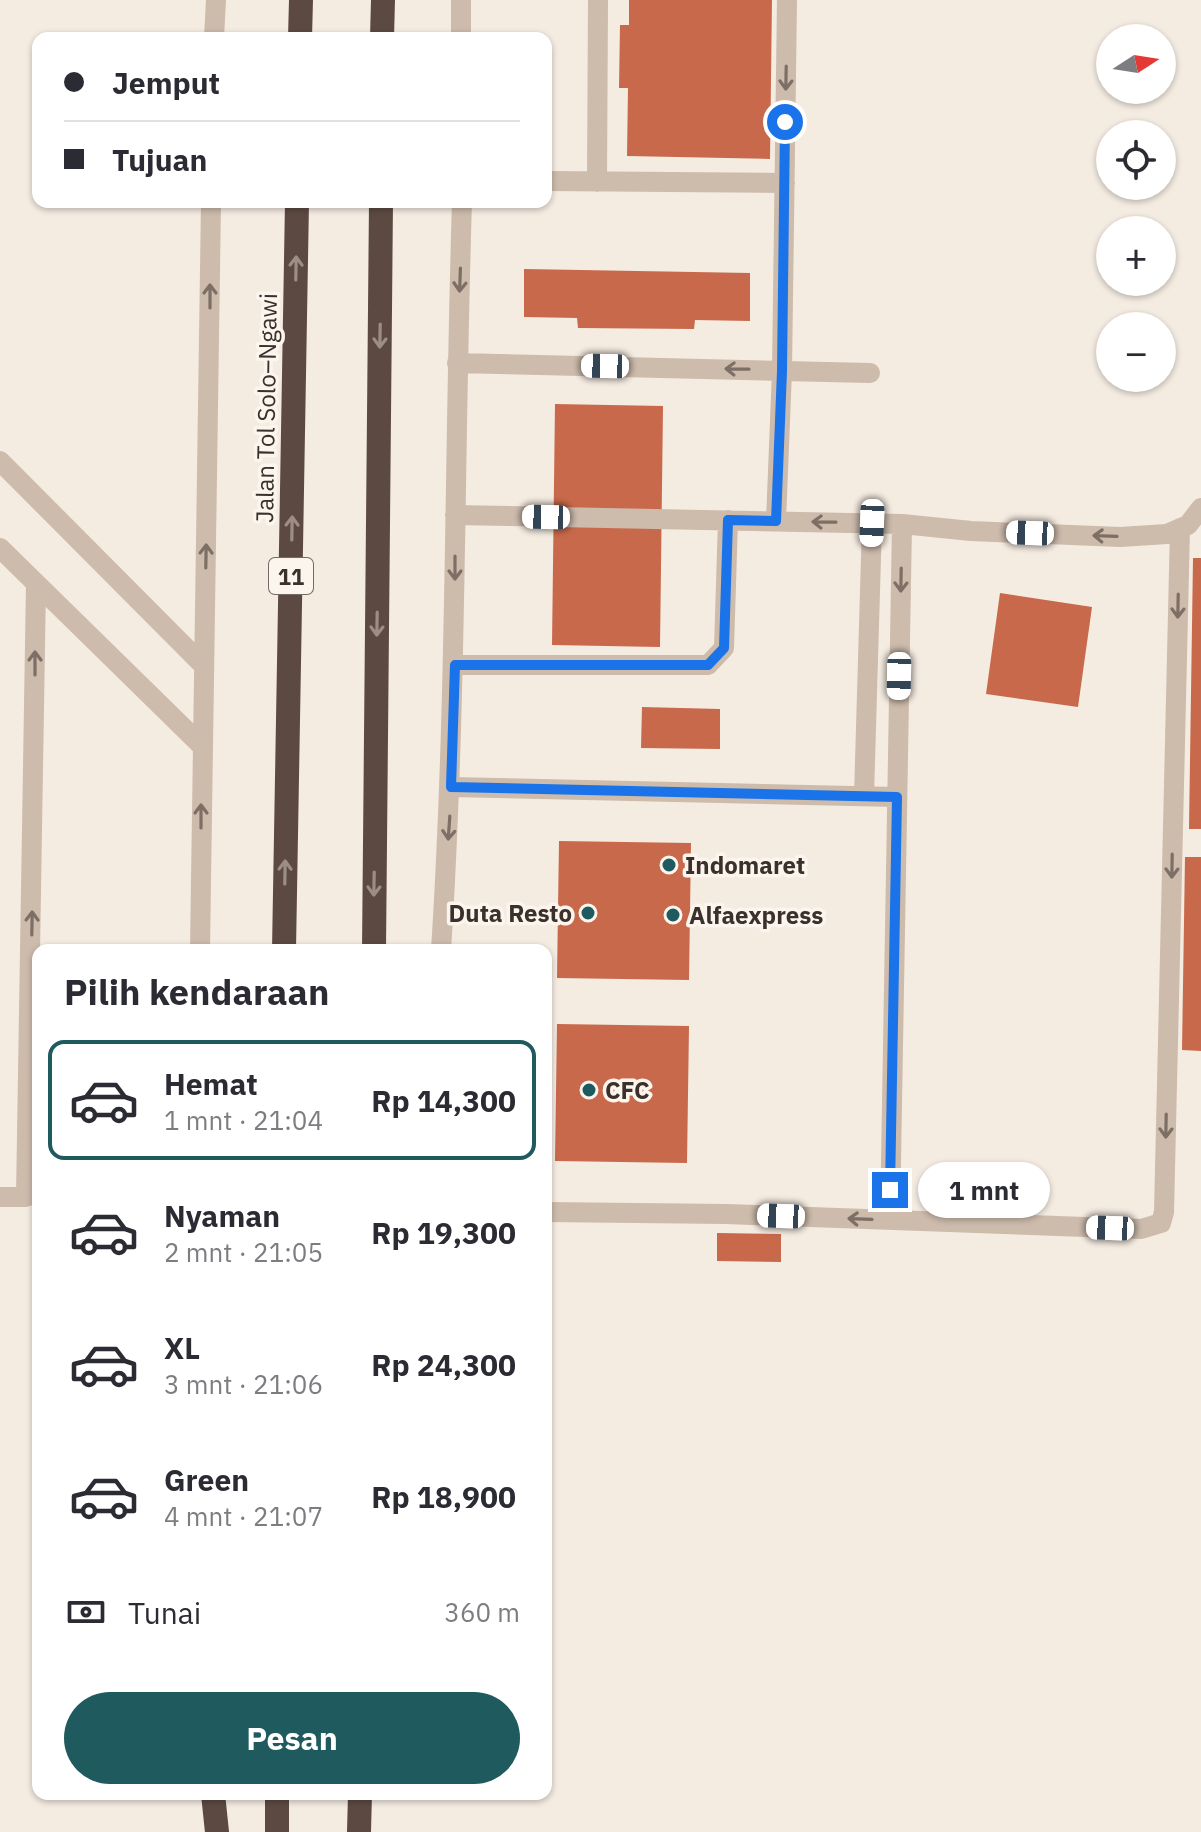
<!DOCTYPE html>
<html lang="id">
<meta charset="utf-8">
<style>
body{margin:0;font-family:"IBM Plex Sans",sans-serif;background:#f7f7f7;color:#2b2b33;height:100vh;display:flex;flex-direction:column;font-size:30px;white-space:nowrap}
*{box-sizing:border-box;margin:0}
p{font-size:26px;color:#7c7c81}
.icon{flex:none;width:44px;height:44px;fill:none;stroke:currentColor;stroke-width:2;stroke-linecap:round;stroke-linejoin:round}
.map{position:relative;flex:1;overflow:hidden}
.panel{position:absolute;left:32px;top:944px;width:520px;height:856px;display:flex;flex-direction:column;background:#fff;border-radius:16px;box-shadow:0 2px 6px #0004}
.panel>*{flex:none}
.guide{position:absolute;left:32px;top:32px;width:520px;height:176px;border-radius:16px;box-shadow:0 2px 6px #0004;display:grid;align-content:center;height:176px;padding:0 32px;background:#fff}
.needle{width:52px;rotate:78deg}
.buttons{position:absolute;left:1096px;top:24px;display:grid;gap:16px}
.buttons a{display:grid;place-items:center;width:80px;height:80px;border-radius:50%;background:#fff;box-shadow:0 2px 6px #0004;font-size:40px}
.end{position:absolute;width:36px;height:36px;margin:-18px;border:10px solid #1a73e8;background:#fff;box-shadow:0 0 0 4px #fff}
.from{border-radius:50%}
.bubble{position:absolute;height:56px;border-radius:28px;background:#fff;box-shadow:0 2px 6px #0004;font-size:26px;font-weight:700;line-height:56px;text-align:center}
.car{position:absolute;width:24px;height:48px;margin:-24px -12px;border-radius:10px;box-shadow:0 0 6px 2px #0007;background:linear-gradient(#fff 24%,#345 0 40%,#fff 0 76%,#345 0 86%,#fff 0)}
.guide b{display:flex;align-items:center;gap:28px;height:76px;font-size:30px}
.guide b+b{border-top:2px solid #e1e1e2}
.guide i{width:20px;height:20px;background:#2b2b33}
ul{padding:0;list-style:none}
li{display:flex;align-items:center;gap:24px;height:120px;margin:0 16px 12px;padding:0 16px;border:4px solid transparent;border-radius:16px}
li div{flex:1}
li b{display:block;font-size:30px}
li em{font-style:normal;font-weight:700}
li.current{border-color:#1f5a5e}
li>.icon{width:72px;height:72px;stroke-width:1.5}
h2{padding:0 32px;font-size:36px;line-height:96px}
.pay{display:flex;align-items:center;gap:20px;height:88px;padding:0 32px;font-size:30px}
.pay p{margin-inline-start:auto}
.action{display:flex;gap:16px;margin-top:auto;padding:16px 32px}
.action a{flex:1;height:92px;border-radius:48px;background:#1f5a5e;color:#fff;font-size:32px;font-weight:700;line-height:92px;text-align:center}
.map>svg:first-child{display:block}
.building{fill:#c8694b}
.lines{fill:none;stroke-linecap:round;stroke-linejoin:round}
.minor{stroke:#cdbbac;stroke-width:20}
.highway{stroke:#5c4a42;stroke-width:24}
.oneway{stroke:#7d6f65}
.oneway2{stroke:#9c8e87}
.route{stroke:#1a73e8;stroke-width:10}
.poi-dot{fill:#1f5a5e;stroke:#fbf5ee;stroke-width:3}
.labels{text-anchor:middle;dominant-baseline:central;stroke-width:7;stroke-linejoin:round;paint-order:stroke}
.shield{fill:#fbf5ee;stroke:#756b66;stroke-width:2}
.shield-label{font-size:22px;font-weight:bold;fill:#3b302b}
.street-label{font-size:24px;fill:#3b302b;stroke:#fbf5ee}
.poi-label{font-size:24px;font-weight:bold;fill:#3b302b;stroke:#fbf5ee;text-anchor:start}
</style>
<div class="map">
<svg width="1201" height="1832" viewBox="0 0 1201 1832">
<rect width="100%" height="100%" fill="#f4ebe1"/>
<path class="building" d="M629 0H772L770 159 627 156 628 88H619L620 25H629Z
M524 269 750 273V321L695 320 694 329 578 328 577 318 524 317Z
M555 404 663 406 660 647 552 645Z
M1193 558H1201V829H1189Z
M1000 593 1092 607 1078 707 986 694Z
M642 707 720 709V749L641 748Z
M559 841 691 843 689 980 557 978Z
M1185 857H1201V1051L1182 1050Z
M557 1024 689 1026 687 1163 555 1161Z
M717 1233 781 1234V1262L717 1261Z"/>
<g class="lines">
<path class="minor" d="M461 0V38
M214 38 216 0
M546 181 785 183
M597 182 598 0
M457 363 870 373
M0 461 204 666
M455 515 902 524
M776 521 782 371 787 0
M0 548 202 746
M455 665H708L724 648 728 520
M451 787 897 797
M864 796 872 523
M200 950 211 202
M441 950C457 701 454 452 462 202
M0 1197H26L36 584
M546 1212 726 1214 1141 1229 1161 1223 1164 1212 1180 528
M890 1220 902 524 971 531 1120 537 1167 534 1188 525 1201 508"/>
<path class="highway" d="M300 38 301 0
M382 38 383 0
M284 950 297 202
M374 950 381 202
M213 1794 217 1832
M277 1832V1794
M359 1832 360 1794"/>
</g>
<defs><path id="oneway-shaft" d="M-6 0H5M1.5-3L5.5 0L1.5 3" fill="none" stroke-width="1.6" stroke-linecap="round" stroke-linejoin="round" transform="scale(2)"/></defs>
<g class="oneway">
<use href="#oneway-shaft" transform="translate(786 78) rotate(91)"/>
<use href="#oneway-shaft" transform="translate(460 280) rotate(92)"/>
<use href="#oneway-shaft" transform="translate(210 296) rotate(-90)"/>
<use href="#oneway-shaft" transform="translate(737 369) rotate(-179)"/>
<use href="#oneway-shaft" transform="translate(824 522) rotate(-179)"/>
<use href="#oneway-shaft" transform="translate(1105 536) rotate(-178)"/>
<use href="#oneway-shaft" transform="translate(206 556) rotate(-89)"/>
<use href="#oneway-shaft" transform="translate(455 568) rotate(90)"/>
<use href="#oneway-shaft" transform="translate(901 580) rotate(91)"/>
<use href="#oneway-shaft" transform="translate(1178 606) rotate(91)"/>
<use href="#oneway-shaft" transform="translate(35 663) rotate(-90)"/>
<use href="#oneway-shaft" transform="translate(201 816) rotate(-90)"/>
<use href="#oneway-shaft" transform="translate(449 828) rotate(94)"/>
<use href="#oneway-shaft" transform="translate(1172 866) rotate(91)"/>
<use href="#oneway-shaft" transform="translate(32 923) rotate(-89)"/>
<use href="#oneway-shaft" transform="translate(1166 1126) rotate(91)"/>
<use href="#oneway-shaft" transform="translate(860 1219) rotate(-178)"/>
</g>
<g class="oneway2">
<use href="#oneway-shaft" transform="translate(296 268) rotate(-89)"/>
<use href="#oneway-shaft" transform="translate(380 336) rotate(91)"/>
<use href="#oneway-shaft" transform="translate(292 528) rotate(-89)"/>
<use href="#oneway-shaft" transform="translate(377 624) rotate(91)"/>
<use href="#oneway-shaft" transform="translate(285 872) rotate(-89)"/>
<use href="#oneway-shaft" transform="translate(374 884) rotate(91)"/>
</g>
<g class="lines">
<path class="route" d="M785 122 782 371 776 521 728 520 724 648 708 665H455L451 787 897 797 890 1190"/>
</g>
<g class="poi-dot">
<circle cx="669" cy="865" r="8"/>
<circle cx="588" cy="913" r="8"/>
<circle cx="673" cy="915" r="8"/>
<circle cx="589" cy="1090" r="8"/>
</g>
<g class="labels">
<rect class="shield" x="269" y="558" width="44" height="36" rx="6"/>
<g class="shield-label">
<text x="291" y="576">11</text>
</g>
<g class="street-label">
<text transform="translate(266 408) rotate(-89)">Jalan Tol Solo–Ngawi</text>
</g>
<g class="poi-label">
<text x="685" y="865">Indomaret</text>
<text x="572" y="913" text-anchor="end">Duta Resto</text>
<text x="689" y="915">Alfaexpress</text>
<text x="605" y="1090">CFC</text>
</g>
</g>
</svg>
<div class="buttons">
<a><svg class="needle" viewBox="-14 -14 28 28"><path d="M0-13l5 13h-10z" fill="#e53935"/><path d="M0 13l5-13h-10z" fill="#7c7c81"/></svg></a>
<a><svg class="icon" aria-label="locate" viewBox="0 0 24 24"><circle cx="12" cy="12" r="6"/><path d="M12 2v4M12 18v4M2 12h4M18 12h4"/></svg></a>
<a>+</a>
<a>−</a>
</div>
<i class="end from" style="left:785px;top:122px"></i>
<i class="end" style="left:890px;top:1190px"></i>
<div class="bubble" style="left:918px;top:1162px;width:132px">1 mnt</div>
<i class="car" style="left:605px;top:366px;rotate:271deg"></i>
<i class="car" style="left:546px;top:517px;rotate:271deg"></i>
<i class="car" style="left:872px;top:523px;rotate:182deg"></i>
<i class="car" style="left:1030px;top:533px;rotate:272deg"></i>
<i class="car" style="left:899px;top:676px;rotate:181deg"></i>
<i class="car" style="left:781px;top:1216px;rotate:272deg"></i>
<i class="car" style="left:1110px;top:1228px;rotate:272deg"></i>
<div class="guide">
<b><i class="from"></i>Jemput</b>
<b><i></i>Tujuan</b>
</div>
<section class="panel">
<h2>Pilih kendaraan</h2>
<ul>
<li class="current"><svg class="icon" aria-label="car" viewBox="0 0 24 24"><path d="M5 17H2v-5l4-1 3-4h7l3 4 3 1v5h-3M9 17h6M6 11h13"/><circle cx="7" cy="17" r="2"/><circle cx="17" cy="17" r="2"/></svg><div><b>Hemat</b><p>1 mnt · 21:04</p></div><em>Rp 14,300</em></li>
<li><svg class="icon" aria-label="car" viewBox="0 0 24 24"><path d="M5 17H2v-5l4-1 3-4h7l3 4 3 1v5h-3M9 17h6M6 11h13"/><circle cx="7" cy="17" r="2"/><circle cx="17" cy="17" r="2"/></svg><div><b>Nyaman</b><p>2 mnt · 21:05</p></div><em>Rp 19,300</em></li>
<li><svg class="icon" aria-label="car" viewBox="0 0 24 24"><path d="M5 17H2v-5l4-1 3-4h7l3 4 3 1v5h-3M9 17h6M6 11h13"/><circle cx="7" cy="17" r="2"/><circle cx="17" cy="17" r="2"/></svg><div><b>XL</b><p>3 mnt · 21:06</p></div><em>Rp 24,300</em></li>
<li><svg class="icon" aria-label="car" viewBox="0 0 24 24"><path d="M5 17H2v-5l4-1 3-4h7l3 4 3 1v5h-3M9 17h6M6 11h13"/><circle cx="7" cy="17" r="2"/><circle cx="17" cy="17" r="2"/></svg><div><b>Green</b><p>4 mnt · 21:07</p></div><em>Rp 18,900</em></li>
</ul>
<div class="pay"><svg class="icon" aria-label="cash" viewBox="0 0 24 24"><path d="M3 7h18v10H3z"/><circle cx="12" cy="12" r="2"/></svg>Tunai<p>360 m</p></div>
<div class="action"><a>Pesan</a></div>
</section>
</div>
